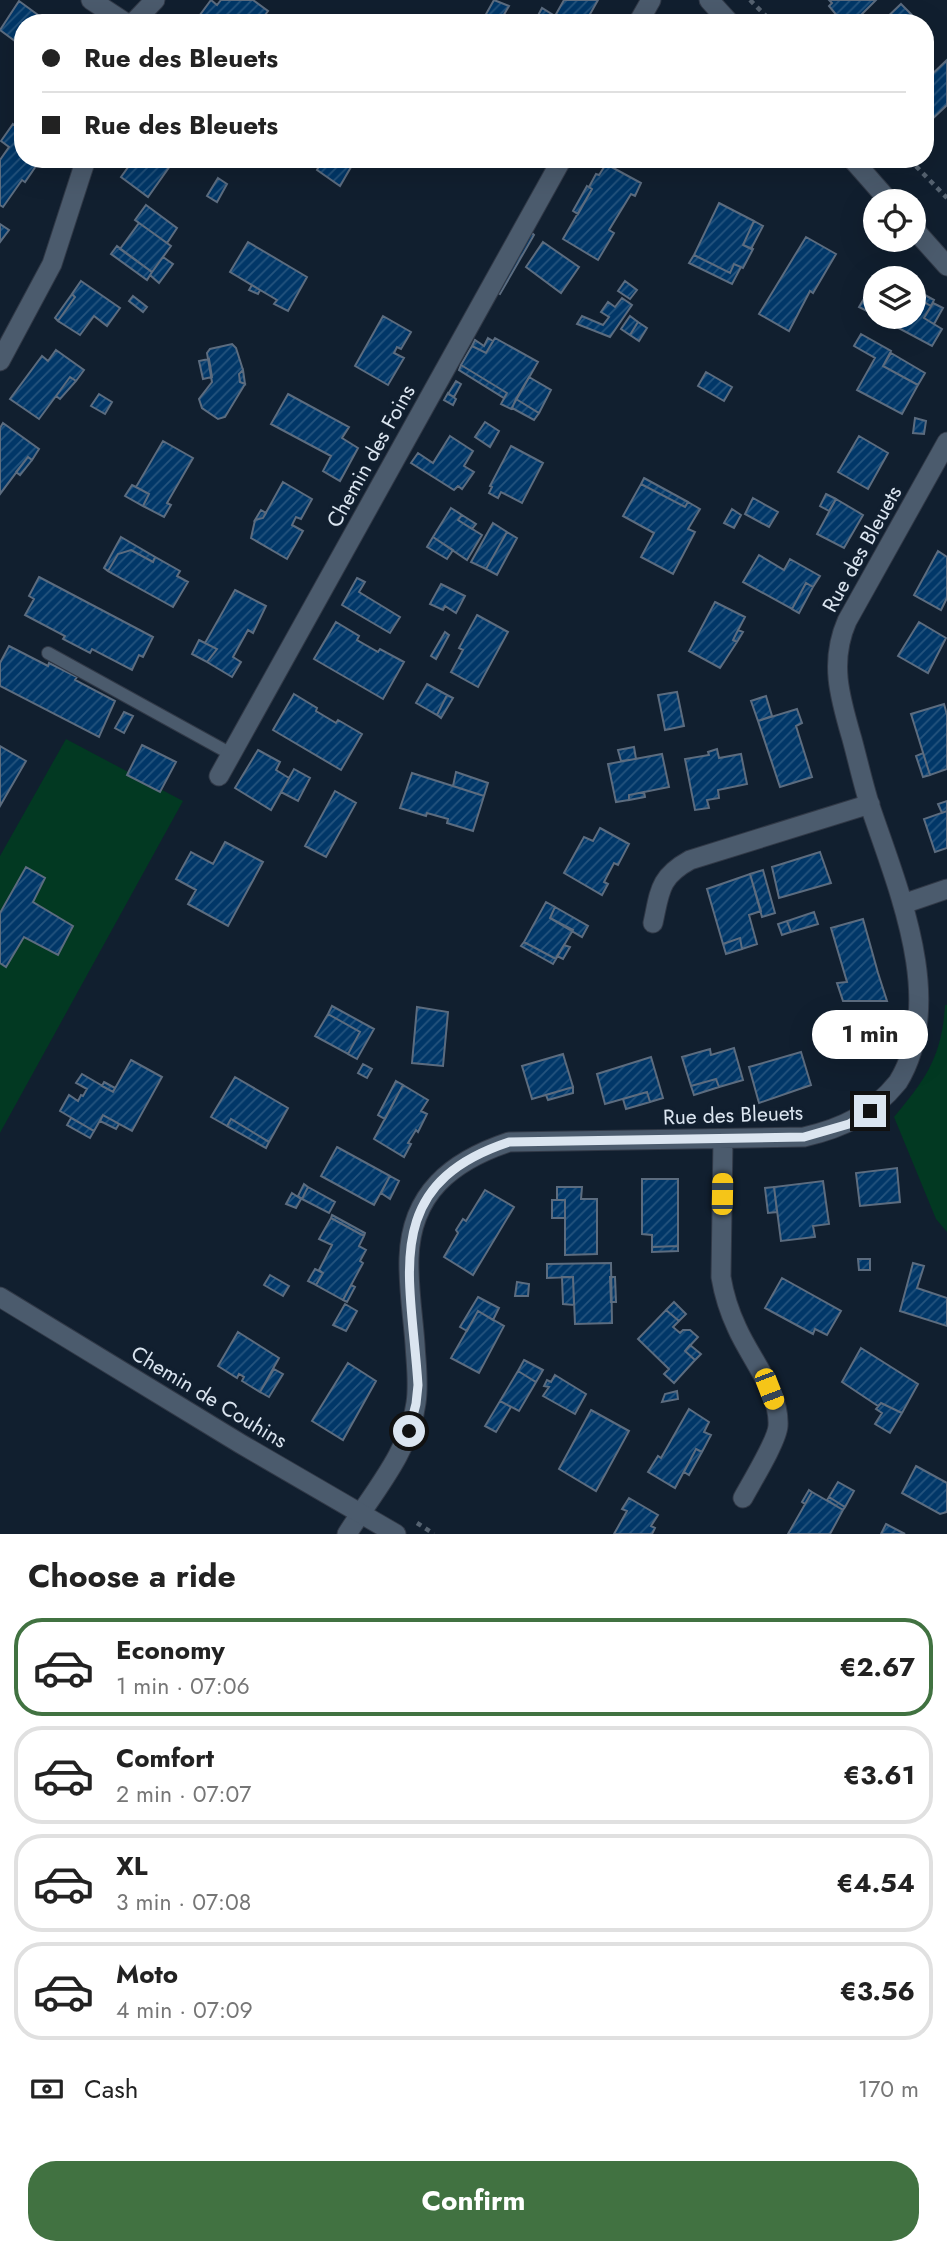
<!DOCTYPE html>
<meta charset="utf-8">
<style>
body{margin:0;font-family:Jost,sans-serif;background:#f6f6f6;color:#222;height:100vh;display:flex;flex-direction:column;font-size:26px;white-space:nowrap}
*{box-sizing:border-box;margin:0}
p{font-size:23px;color:#767676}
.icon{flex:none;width:38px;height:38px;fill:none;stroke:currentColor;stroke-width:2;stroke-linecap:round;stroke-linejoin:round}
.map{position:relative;height:1534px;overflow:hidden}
.panel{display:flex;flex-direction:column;background:#fff;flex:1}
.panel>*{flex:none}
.hud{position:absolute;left:14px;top:14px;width:920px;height:154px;border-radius:28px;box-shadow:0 7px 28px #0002;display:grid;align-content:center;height:154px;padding:0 28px;background:#fff}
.buttons{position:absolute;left:863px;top:189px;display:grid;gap:14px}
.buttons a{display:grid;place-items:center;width:63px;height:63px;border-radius:50%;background:#fff;box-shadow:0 7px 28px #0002;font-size:35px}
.end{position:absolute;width:32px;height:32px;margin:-16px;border:9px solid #dbe5f0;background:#111;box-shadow:0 0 0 4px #111}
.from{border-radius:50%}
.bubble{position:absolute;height:49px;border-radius:24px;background:#fff;box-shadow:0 7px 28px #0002;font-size:23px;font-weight:700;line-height:49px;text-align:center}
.car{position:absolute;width:21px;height:42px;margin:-21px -10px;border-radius:9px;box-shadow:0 0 5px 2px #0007;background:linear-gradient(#f5c518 24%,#345 0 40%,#f5c518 0 76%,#345 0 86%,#f5c518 0)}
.hud b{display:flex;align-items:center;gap:24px;height:66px;font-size:26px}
.hud b+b{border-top:2px solid #e0e0e0}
.hud i{width:18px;height:18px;background:#222}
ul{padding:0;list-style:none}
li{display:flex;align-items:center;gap:21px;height:98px;margin:0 14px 10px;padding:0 14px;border:4px solid #e0e0e0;border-radius:28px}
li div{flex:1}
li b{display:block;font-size:26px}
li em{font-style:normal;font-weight:700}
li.current{border-color:#417241}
li>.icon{width:63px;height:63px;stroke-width:1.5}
h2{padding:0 28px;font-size:32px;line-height:84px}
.pay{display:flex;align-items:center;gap:18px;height:77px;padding:0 28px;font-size:26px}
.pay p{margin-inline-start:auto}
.button{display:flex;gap:14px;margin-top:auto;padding:14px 28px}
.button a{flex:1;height:80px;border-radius:28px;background:#417241;color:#fff;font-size:28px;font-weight:700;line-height:80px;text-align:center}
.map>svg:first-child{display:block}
.garden{fill:#023922}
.building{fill:url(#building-hatch);stroke:#5c6c7f;stroke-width:2}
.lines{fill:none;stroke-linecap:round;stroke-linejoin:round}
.service-casing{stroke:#313947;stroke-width:14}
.minor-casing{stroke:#313947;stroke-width:21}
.tertiary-casing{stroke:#313947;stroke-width:21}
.path{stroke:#556270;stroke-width:4.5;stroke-dasharray:5 5;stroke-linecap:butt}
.service{stroke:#4b5b6d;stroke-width:12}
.minor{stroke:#4b5b6d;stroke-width:19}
.tertiary{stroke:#4b5b6d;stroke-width:19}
.route{stroke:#dbe5f0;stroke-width:9}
.labels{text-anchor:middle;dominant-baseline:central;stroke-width:7;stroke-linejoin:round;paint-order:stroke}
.street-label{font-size:21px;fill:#dbe5f0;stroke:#111f2f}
</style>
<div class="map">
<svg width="947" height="1534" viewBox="0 0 947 1534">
<defs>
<pattern id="building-hatch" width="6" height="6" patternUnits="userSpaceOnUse" patternTransform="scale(1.75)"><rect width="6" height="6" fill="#013768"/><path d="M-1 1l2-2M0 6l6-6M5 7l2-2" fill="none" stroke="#25547e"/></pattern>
</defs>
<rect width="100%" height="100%" fill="#111f2f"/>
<path class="garden" d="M66 739 183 801 0 1133V856Z
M945 1005H947V1232L936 1219 894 1117C926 1079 942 1056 945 1005Z"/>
<path class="building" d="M211 0 217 5 221 0H253L268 11 259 23H194Z
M494 0 509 6 499 23H481Z
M564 0H598L585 23H534L542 8 555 16Z
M829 0H876L853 23H848L841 15 838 17 829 6 832 3Z
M19 1 49 23H23V47L0 30Z
M901 4 920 23H881Z
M947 60V105L926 125V80Z
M13 124 23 131V159H35L32 163 36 166 25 182 22 180 3 207 0 205V160L9 147 1 141Z
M134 159H175L148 197 121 177Z
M323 159 337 167 341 161 351 167 340 186 317 170Z
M606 164 641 183 635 196 631 194 609 230 614 233 598 260 563 239 592 189 589 187 596 174 599 175Z
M218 178 227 184 217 202 207 196Z
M587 186 592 189 578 214 573 211Z
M719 203 754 221 743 245 753 249 743 268 734 264 730 273 694 255Z
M146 205 177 228 167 243 135 220Z
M754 221 763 226 751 249 743 245Z
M139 223 171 246 152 272 120 249Z
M0 224 9 230 0 242Z
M530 231 534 235 500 294 496 292Z
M806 237 836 254 813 293 810 291 789 331 759 314Z
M248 242 307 277 288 311 274 304 277 300 230 272Z
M543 242 579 267 561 293 526 267Z
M117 246 152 272 147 280 111 254Z
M694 255 730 273 734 264 741 267 732 284 689 263Z
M163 257 173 264 159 283 150 275Z
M881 270 895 278 877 276Z
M875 280V315L859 307Z
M81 281 120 308 107 326 94 316 80 335 58 321 75 297 72 294Z
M625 281 637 290 630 299 618 291Z
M252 285 260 290 258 294 249 290Z
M914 289 934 300 931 306 914 296Z
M72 294 75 297 58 321 55 318Z
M133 296 147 307 143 312 129 301Z
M914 296 931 306 924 318 942 329 932 346 878 317H914Z
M622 298 632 305 610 337 577 324 582 316 603 325 609 317 601 312 608 302 615 307Z
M933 303 943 308 934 324 924 318Z
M383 316 411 332 401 349 397 347 394 353 404 358 388 385 355 366Z
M630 316 638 322 630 335 621 329Z
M638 322 647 328 639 341 630 335Z
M861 334 891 351 883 366 918 385 902 414 857 390 875 358 854 346Z
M488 338 493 341 486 353 472 346 475 340 484 346Z
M495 338 538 362 511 409 501 404 507 393 461 365 472 346 486 353Z
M232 344 236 348 243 370 239 374 240 382 245 384 225 417 218 419 202 408 199 399 212 382 207 353 210 349Z
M56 350 84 370 76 381 70 377 39 419 10 399 42 356 48 361Z
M891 353 925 373 918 385 883 366Z
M209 359 212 377 203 379 199 361Z
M461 365 507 393 504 398 459 370Z
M243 370 245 384 240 382 239 374Z
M706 372 732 387 724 401 698 386Z
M70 377 76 381 60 399 56 396Z
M529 377 551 390 539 413 516 399Z
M456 381 461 384 454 397 448 394Z
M448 393 456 399 453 405 444 400Z
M99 394 112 402 105 414 91 406Z
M288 394 349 427 342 438 358 448 340 481 323 471 331 456 271 424Z
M516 399 539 413 534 420 512 408Z
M915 418 926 421 924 434 913 433Z
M485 422 499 431 490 447 475 437Z
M3 423 39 449 32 460 28 457 0 494V428Z
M450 436 473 451 464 466 474 472 462 489 458 486 454 490 411 463 418 453 433 463Z
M859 436 888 453 868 489 838 472Z
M163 441 193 458 167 503 171 505 164 517 143 506 149 494 136 487Z
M511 446 543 463 522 503 501 492 498 498 489 493 492 487 490 486Z
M28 457 32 460 20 475 16 472Z
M644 478 688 502 685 507 641 484Z
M283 482 312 499 301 519 296 517 292 525 303 531 287 559 251 538 255 520 263 518Z
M641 484 685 507 688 502 700 509 688 529 695 532 673 574 641 557 654 533 623 516Z
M132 485 149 494 143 506 125 496Z
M826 494 836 499 829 511 820 506Z
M753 498 778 512 769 527 745 514Z
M836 499 863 515 844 548 817 534Z
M451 508 462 515 458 520 482 535 467 560 433 537Z
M732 509 741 515 734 528 724 523Z
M261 510 266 513 263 518 255 520Z
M462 515 476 524 472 529 458 520Z
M493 523 507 532 486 569 471 562Z
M507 532 517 538 497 575 486 569Z
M121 537 155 557 153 562 131 550 118 554 108 571 104 568Z
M433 537 453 550 447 559 427 547Z
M131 550 153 562 155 557 180 571 177 576 188 582 173 607 108 571 118 554Z
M938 551 947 557V598L941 610 914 595Z
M759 555 784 570 790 559 820 576 813 587 806 583 792 609 743 582Z
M39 577 153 637 143 657 139 655 132 670 92 649 90 653 63 639 65 636 25 615 34 599 29 596Z
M357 578 365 582 359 592 400 617 390 633 342 605Z
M806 583 813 587 799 613 792 609Z
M441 584 465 596 456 613 445 606 443 610 430 604Z
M235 590 266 606 253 633 248 630 233 657 241 662 232 677 207 662 217 649 205 643Z
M715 602 745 617 733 640 737 642 720 668 689 651Z
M477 615 508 632 478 687 451 672 463 650 459 648Z
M336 622 359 636 357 640 378 652 380 649 404 662 383 699 314 659Z
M919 622 946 638 928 673 898 656Z
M738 630 743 632 737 642 733 640Z
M445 632 449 635 436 659 431 656Z
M199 640 217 649 207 662 192 654Z
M9 646 48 666 49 663 77 677 75 680 115 701 99 737 0 686V663Z
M427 684 447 695 437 715 416 703Z
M677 692 684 726 665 730 658 695Z
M294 694 317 708 316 711 336 723 338 720 362 734 341 770 273 730Z
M447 695 453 698 441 718 437 715Z
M766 696 772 716 758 721 751 701Z
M944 704 947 715V769L930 775 911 714Z
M797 709 802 723 796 726 812 777 780 787 758 721Z
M124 712 133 716 124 733 115 728Z
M142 745 176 762 160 792 127 775Z
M0 746 26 761 0 806Z
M634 747 636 759 621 761 618 750Z
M717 749 719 758 741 754 747 784 718 790 719 798 707 800 709 808 695 810 685 759 709 755 708 752Z
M258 750 280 762 276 770 289 778 271 810 235 788Z
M923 753 930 775 923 777 916 756Z
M662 754 669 787 629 795V800L616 802 608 764Z
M294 769 310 778 298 801 281 792Z
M456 772 488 783 484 796 453 786Z
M412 773 484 796 473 831 447 823 448 819 427 813 426 816 400 808Z
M335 791 356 803 326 857 305 846Z
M644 792 645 797 629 800V795Z
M947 801V811L942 813 938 804Z
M947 811V848L935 852 924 819Z
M600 828 629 844 618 865 614 863 604 882 608 884 602 895 564 873 584 837 593 841Z
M225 842 263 862 228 926 188 904 196 890 176 879 191 852 213 864Z
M820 852 831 883 779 898 772 867Z
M26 867 45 878 33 902 73 926 58 955 24 937 6 967 0 963V913Z
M763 870 775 913 762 917 750 874Z
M750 874 761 911 749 915 757 944 742 949 740 938 723 944 707 889Z
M546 902 555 907 550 918 573 930 556 959 524 942Z
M555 907 588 926 582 937 550 918Z
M814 912 818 924 791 932 787 921Z
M863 919 878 973 887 1001H843L837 983 847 982 831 928Z
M787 921 791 932 782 935 778 924Z
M740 938 742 949 726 954 723 944Z
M524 942 556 959 553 964 521 946Z
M564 945 570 947 563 959 557 956Z
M332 1006 374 1029 357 1059 348 1054 360 1032 328 1014Z
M417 1007 448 1012 443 1066 412 1063Z
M328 1014 360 1032 348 1054 315 1036Z
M734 1048 743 1080 719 1087 716 1079 691 1086 682 1057 710 1049 711 1055Z
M801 1052 811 1085 759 1103 749 1067Z
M563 1054 573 1087 532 1099 522 1066Z
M651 1057 663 1098 650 1102 647 1092 605 1104 597 1074Z
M131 1060 162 1077 132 1131 103 1115 94 1131 60 1111 69 1095 78 1101 81 1095 83 1096 87 1089 76 1083 82 1074 113 1092Z
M363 1064 372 1069 367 1078 358 1073Z
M235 1077 288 1108 269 1142 231 1119 227 1126 211 1117Z
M716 1079 719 1087 694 1095 691 1086Z
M396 1081 403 1085 385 1119 378 1115Z
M104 1082 115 1088 113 1092 102 1086Z
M403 1085 428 1100 421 1111 427 1114 418 1132 416 1130 408 1143 411 1144 404 1157 374 1139Z
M573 1087V1093L548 1100 546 1095Z
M647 1092 650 1102 626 1109 623 1099Z
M103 1115 119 1124 116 1129 100 1121Z
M71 1118 94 1131 90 1138 67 1125Z
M231 1119 269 1142 266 1148 227 1126Z
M337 1147 390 1176 374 1205 321 1176Z
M897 1168 900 1202 860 1206 856 1173Z
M390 1176 399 1181 390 1199 381 1193Z
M642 1179H678V1246L652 1247V1235L642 1234Z
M823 1181 829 1224 813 1226 815 1237 781 1241 774 1187Z
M304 1184 308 1187 302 1199 298 1196Z
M308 1187 335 1202 329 1213 302 1199Z
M557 1187H582L581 1199H597V1254L565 1255V1200H557Z
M774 1187 777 1212 768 1213 765 1188Z
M485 1190 514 1207 473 1275 444 1257 458 1233 456 1230 463 1219 466 1221Z
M292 1193 301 1199 296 1208 286 1204Z
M552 1200H565V1218H552Z
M332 1215 365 1233 364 1236 331 1218Z
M331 1218 364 1236 359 1246 366 1250 360 1261 363 1263 343 1300 316 1285 323 1273 319 1270 332 1245 319 1239Z
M678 1246V1251L652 1252V1247Z
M858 1259H870V1270H859Z
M611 1263 612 1323 575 1324 573 1277 547 1278V1264Z
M913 1263 924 1266 917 1288 947 1298V1326L900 1311Z
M315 1269 323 1273 316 1285 308 1281Z
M270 1275 289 1286 283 1296 264 1285Z
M562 1277H573L574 1305 563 1304Z
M610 1277H615L616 1302H611Z
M782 1278 841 1311 827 1335 815 1329 813 1334 765 1308Z
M517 1282 529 1284 528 1296H515Z
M351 1285 355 1287 347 1302 343 1300Z
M478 1297 499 1308 493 1320 478 1311 467 1331 460 1327Z
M674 1302 686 1314 679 1321 666 1310Z
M345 1304 357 1311 346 1331 333 1325Z
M666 1310 679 1321 673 1327 680 1333 683 1330H690L698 1337 685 1351 695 1360 674 1383 664 1374 669 1369 638 1339Z
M478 1311 504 1326 479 1373 451 1358Z
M238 1332 279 1358 260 1392 242 1381 244 1377 239 1374 237 1378 218 1366Z
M690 1345 701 1354 695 1360 685 1351Z
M861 1348 918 1384 902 1413 881 1403 878 1406 842 1382Z
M524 1360 543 1370 536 1382 518 1371Z
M348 1363 376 1381 343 1440 312 1421Z
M274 1369 283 1374 269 1397 260 1392Z
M518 1371 536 1382 519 1411 500 1401Z
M555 1375 586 1394 575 1414 543 1396 549 1387 544 1386 547 1380 551 1382Z
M677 1391 678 1399 662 1402 665 1394Z
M500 1401 511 1407 496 1432 485 1426Z
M881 1403 902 1413 890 1433 875 1424 882 1413 876 1409Z
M689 1409 709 1422 704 1432 711 1435 702 1452 696 1449 675 1488 648 1472 658 1456 661 1458Z
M591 1410 629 1431 596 1491 559 1469Z
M696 1449 702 1452 689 1475 684 1472Z
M916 1466 947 1483V1512L940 1514 902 1493Z
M838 1482 854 1491 845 1507 829 1497Z
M809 1490 812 1492 805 1504 802 1502Z
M812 1492 843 1510 830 1534H788Z
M829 1497 845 1507 843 1510 827 1500Z
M629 1498 658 1515 651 1526 655 1528 652 1534H614L627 1511 622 1509Z
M886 1524 905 1534H881Z"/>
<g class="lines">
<defs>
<path id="service" d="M48 653 231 754"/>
<path id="minor" d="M91 0 126 23
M133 23 155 0
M638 23 651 0
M0 361 52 264 86 159
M219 776 562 159
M906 903 947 889
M653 923C660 891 659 877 690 860L870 804
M723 1139 721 1277C724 1295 729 1311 737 1328 750 1358 780 1392 778 1426 777 1441 751 1483 743 1498
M347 1534C372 1494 410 1451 416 1403 419 1383 416 1363 415 1344 413 1316 408 1286 409 1258 411 1193 452 1161 509 1142L804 1137C843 1128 872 1114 898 1082 947 1002 898 889 870 806 863 784 858 761 852 739 840 698 829 662 847 621L947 442"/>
<path id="tertiary" d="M709 0 730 23
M852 159 889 201
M914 229 947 266
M0 1297 241 1444 396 1534"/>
</defs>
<use href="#service" class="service-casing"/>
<use href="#minor" class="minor-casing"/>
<use href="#tertiary" class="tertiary-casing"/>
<path class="path" d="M750 0 773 23
M909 159 947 198
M417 1523 434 1534"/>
<use href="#service" class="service"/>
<use href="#minor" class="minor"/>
<use href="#tertiary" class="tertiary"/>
</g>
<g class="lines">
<path class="route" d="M409 1431 416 1404 418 1385C411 1276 379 1185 509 1142L804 1137 849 1124 870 1111"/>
</g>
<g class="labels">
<g class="street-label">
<text transform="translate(371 456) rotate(-61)">Chemin des Foins</text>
<text transform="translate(862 549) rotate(-61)">Rue des Bleuets</text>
<text transform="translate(733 1115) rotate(-2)">Rue des Bleuets</text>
<text transform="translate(209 1397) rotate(31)">Chemin de Couhins</text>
</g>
</g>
</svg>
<div class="buttons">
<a><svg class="icon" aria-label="locate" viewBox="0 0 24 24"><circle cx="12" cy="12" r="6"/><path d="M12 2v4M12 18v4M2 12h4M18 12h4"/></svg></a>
<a><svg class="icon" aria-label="layers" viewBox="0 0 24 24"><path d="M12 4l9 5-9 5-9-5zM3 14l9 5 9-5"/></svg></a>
</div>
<i class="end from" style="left:409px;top:1431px"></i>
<i class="end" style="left:870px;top:1111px"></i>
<div class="bubble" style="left:812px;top:1010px;width:116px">1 min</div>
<i class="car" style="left:722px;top:1194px;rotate:1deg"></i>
<i class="car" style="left:769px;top:1389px;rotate:159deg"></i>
<div class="hud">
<b><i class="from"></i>Rue des Bleuets</b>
<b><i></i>Rue des Bleuets</b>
</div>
</div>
<section class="panel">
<h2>Choose a ride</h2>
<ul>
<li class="current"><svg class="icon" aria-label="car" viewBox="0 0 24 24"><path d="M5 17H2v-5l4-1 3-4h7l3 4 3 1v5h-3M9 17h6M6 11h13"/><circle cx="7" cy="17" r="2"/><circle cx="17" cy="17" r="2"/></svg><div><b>Economy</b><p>1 min · 07:06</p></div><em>€2.67</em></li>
<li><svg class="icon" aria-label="car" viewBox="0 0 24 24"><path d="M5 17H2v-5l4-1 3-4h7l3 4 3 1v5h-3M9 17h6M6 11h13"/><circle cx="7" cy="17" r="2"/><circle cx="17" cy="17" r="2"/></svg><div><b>Comfort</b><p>2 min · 07:07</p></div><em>€3.61</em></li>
<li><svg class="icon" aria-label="car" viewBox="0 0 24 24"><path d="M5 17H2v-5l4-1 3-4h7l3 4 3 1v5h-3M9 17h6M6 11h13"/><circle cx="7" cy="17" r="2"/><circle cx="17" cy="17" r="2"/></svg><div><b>XL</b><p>3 min · 07:08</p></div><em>€4.54</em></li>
<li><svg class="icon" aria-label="car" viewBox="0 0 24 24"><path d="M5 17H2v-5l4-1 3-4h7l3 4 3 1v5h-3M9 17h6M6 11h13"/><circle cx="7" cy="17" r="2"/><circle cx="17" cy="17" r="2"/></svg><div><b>Moto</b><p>4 min · 07:09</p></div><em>€3.56</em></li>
</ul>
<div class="pay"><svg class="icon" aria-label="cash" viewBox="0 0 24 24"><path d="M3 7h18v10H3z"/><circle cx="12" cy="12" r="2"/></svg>Cash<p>170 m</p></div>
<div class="button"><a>Confirm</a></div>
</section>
